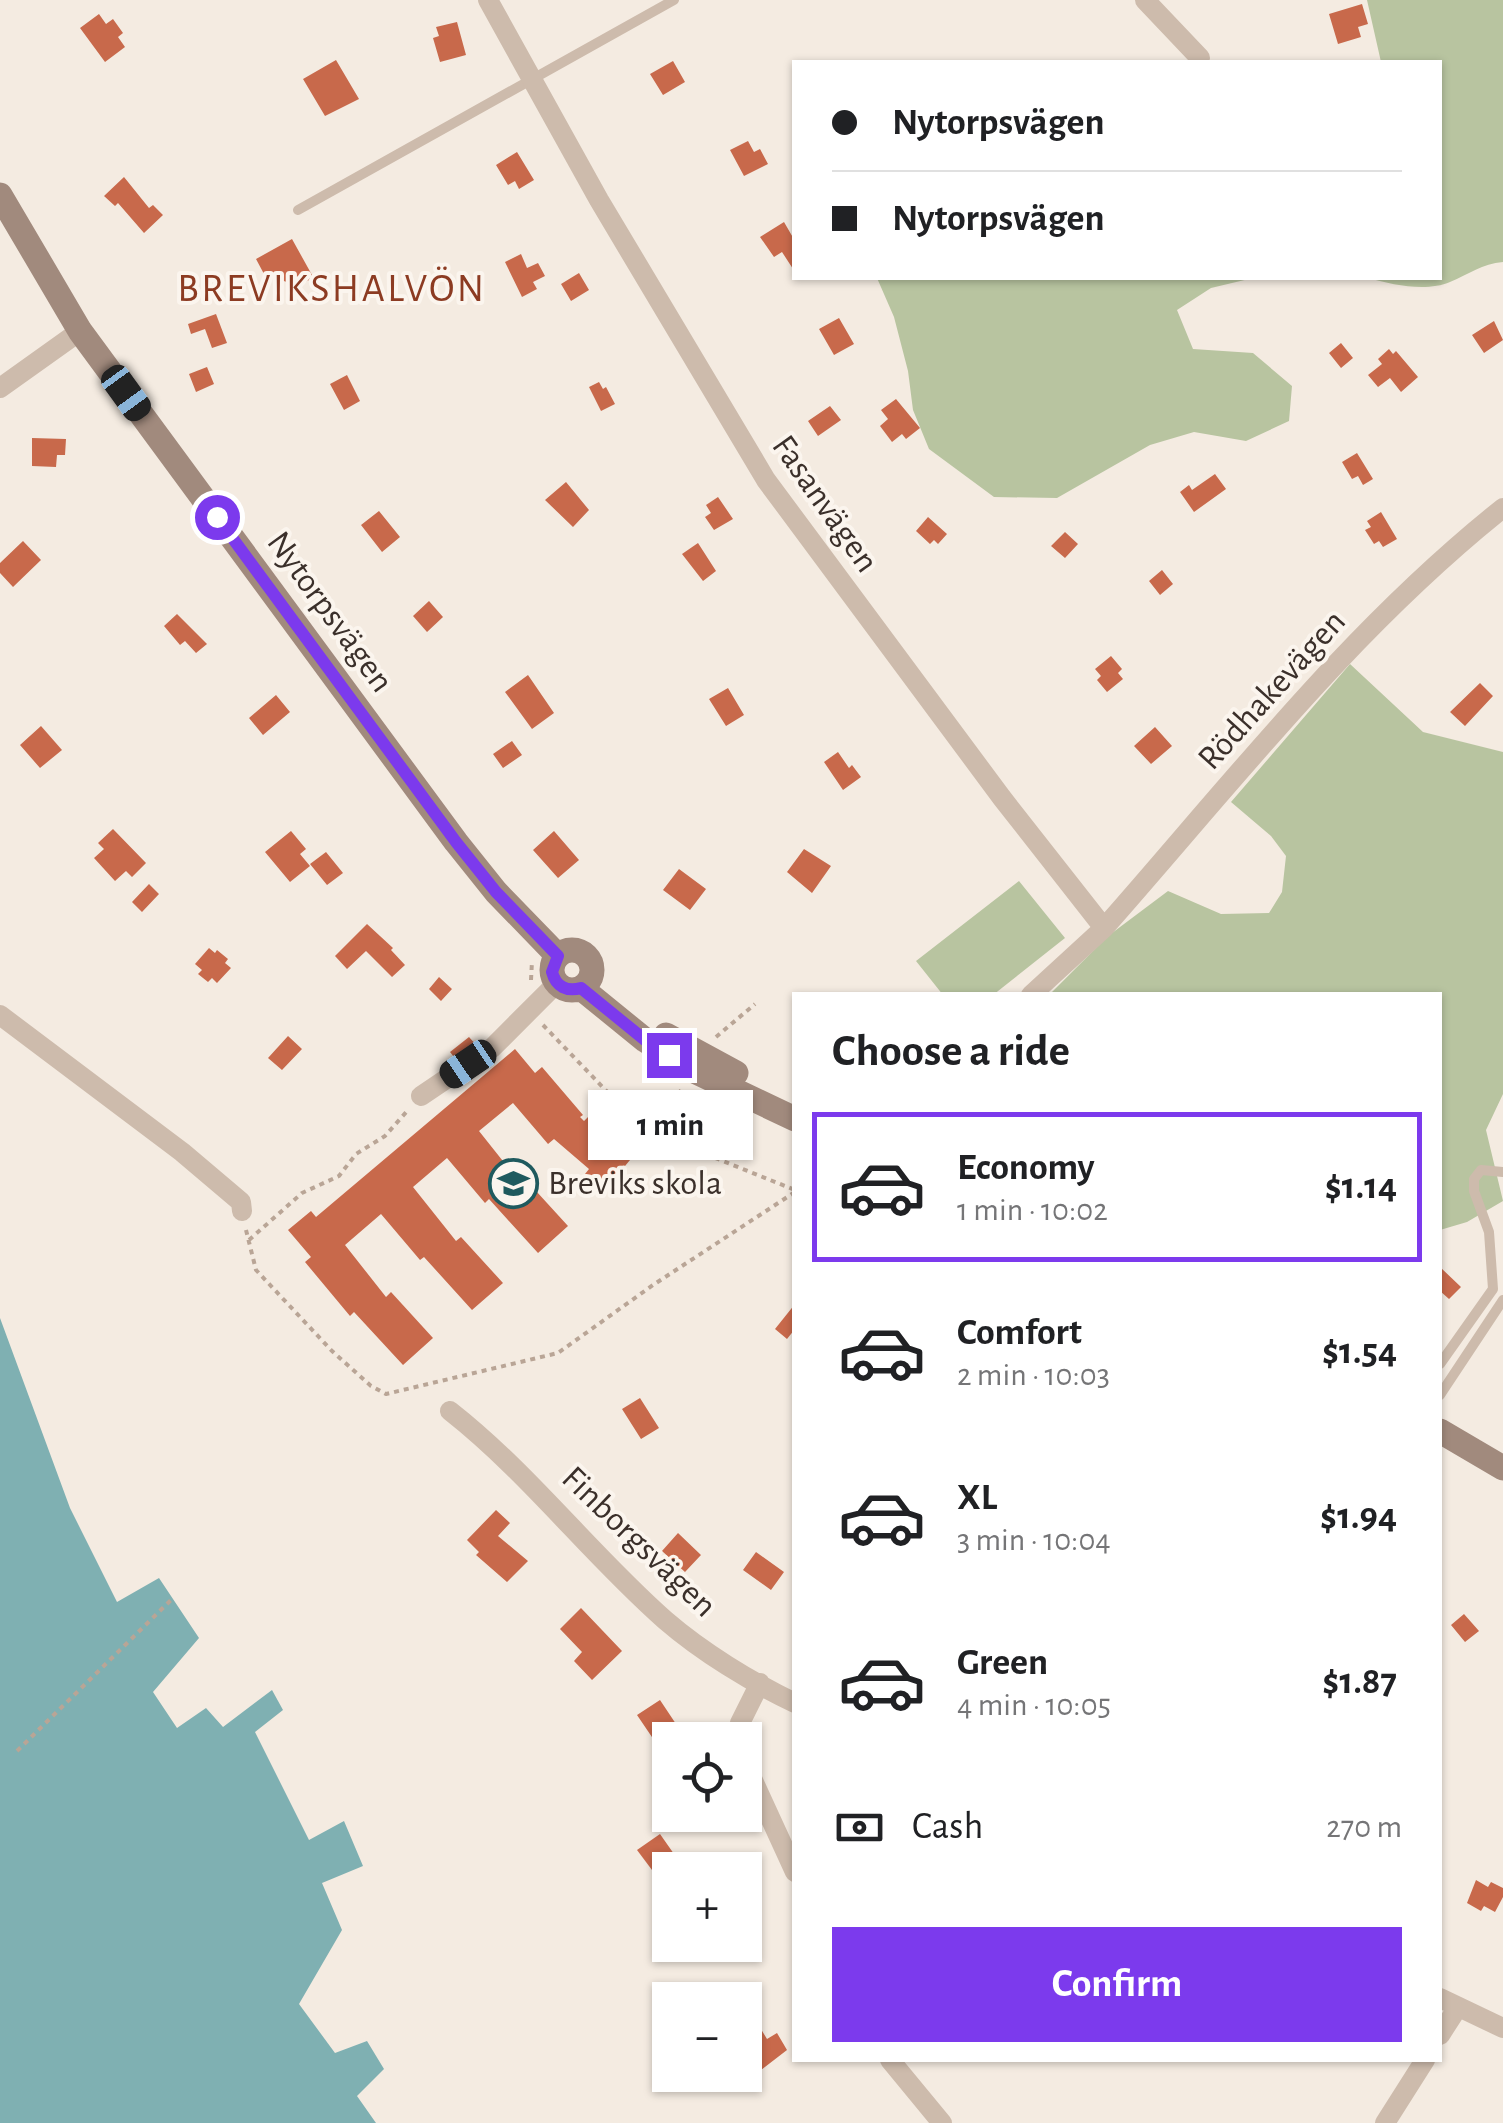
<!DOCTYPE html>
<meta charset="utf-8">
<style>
body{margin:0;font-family:"Alegreya Sans",sans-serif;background:#f6f6f6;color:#202124;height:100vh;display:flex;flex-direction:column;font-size:38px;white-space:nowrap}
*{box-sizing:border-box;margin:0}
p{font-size:32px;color:#757577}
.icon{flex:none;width:55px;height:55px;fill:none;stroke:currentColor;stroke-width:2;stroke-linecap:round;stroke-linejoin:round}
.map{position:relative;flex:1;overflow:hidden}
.details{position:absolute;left:792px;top:992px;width:650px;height:1070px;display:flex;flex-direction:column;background:#fff;border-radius:0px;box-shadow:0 2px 8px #0004}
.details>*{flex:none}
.hud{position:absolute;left:792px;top:60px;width:650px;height:220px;border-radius:0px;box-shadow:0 2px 8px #0004;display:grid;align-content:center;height:220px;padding:0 40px;background:#fff}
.fabs{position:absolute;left:652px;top:1722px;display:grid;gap:20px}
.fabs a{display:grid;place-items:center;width:110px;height:110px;border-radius:0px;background:#fff;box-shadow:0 2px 8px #0004;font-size:50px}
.end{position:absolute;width:45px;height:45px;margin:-22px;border:12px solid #7c3aed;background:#fff;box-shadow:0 0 0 5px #fff}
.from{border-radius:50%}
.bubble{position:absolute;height:70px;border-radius:0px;background:#fff;box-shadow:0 2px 8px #0004;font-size:32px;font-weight:700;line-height:70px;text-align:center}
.car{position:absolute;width:30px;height:60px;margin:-30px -15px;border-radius:12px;box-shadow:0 0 8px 2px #0007;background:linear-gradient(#222 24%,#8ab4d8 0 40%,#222 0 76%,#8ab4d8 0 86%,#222 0)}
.hud b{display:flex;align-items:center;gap:35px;height:95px;font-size:38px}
.hud b+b{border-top:2px solid #e0e0e0}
.hud i{width:25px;height:25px;background:#202124}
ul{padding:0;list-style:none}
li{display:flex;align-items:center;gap:30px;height:150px;margin:0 20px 15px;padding:0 20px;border:5px solid transparent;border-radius:0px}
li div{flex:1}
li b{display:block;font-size:38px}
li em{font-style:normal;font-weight:700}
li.selected{border-color:#7c3aed}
li>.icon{width:90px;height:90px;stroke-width:1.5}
h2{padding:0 40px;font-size:45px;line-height:120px}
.pay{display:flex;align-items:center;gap:25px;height:110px;padding:0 40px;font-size:38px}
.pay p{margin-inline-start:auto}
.primary-button{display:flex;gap:20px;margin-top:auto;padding:20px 40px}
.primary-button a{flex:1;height:115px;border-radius:0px;background:#7c3aed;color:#fff;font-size:40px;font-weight:700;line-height:115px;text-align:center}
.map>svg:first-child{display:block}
.green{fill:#b8c4a0}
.water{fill:#7fb0b2}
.building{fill:#c8694b}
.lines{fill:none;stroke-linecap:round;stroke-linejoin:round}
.path{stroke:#b9a596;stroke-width:4;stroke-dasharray:5 5;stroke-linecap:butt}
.lane{stroke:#cdbbac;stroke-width:10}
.street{stroke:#cdbbac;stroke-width:20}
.secondary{stroke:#a18a7d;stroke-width:25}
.route{stroke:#7c3aed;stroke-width:12}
.labels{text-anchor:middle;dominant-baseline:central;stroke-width:8;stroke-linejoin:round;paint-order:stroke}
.street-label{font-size:35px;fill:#3b302b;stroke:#fbf5ee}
.poi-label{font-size:35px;fill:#3b302b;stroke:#fbf5ee;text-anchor:start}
.quarter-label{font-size:40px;letter-spacing:2.5px;fill:#8c3b22;stroke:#fbf5ee}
</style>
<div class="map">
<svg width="1503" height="2123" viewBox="0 0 1503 2123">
<rect width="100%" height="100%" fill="#f4ebe1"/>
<path class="green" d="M1367 0H1503V262C1482 264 1469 274 1450 282 1427 292 1392 285 1369 278H1440V62H1381Z
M877 278H1253L1211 288 1177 310 1193 349 1253 353 1292 386 1289 421 1246 441 1194 432 1150 445 1057 498 994 497 929 449 913 410 908 371 894 317Z
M1350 664 1423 732 1503 752V1094L1486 1130 1503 1201 1467 1222 1440 1230V995H1049L1108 936 1168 891 1221 914 1269 913 1282 892 1286 856 1271 836 1231 802Z
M1019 881 1065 938 993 995H943L916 961Z"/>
<path class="water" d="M0 1318 70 1508 117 1602 159 1578 199 1638 153 1692 177 1728 206 1708 223 1727 272 1690 283 1710 255 1732 309 1840 344 1821 363 1866 322 1883 342 1930 299 2004 335 2053 367 2041 384 2069 357 2096 376 2123H0Z"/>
<path class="building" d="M1362 4 1368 24 1358 27 1361 37 1338 44 1329 14Z
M99 14 106 24 113 19 123 33 118 37 125 47 105 62 80 28Z
M457 22 466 55 440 62 433 38 439 36 436 27Z
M336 60 359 99 325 116 303 79Z
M673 61 685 82 663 95 650 74Z
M748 141 754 152 760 149 768 164 744 176 730 150Z
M517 152 534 180 519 189 515 181 508 185 496 165Z
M124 177 149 208 153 205 163 215 144 233 118 203 115 206 104 196Z
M784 222 795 241V272L782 252 774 257 760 237Z
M292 239 312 275 309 280 298 286 264 274 256 259Z
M521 254 527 268 538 263 545 276 533 282 537 289 522 297 505 262Z
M579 273 589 290 571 301 561 284Z
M216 314 227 343 212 348 205 329 191 334 188 324Z
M839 318 854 344 834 355 819 329Z
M1494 321 1503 340 1484 353 1472 335Z
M1341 343 1353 358 1341 368 1329 353Z
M1389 349 1393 354 1396 351 1418 377 1401 392 1390 378 1378 387 1368 375 1382 364 1378 359Z
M207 367 214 384 196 392 189 374Z
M347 375 360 401 344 410 330 384Z
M599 382 603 389 606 387 615 404 601 411 589 387Z
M896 399 920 428 906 439 902 434 892 442 880 426 888 419 881 410Z
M830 406 841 420 818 436 808 421Z
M32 438 66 439 65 455H57L56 467 32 466Z
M1357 453 1373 479 1363 485 1358 476 1352 479 1342 462Z
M1215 474 1226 489 1194 512 1180 492 1189 485 1192 490Z
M566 482 589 510 573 527 545 500Z
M718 497 733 519 714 530 705 517 711 513 706 505Z
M379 511 400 537 382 552 361 525Z
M1381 512 1397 539 1383 547 1379 541 1374 544 1365 530 1371 527 1367 521Z
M928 517 947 534 938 544 934 540 930 544 916 531Z
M1065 532 1078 544 1065 558 1051 546Z
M23 541 41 560 13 587 0 573V563Z
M698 543 716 571 703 581 682 554Z
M1162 570 1173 584 1160 595 1149 581Z
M429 601 443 617 427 632 413 616Z
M177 614 207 644 196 653 185 641 180 645 164 626Z
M1111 656 1122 669 1118 673 1123 679 1107 692 1097 680 1101 676 1095 669Z
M528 675 554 713 532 729 505 692Z
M1480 683 1493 696 1465 726 1450 712Z
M728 688 744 715 726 726 709 699Z
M276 695 290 712 263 735 249 718Z
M41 726 62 750 40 768 20 745Z
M1155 727 1172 746 1151 764 1134 746Z
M512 741 522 755 503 768 493 754Z
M838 752 849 768 852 765 861 777 843 790 824 762Z
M113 829 146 863 132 877 126 871 115 881 94 858 104 849 98 843Z
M291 831 306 849 300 854 310 866 290 882 265 852Z
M554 831 579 860 558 878 533 850Z
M804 849 831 866 812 893 787 872Z
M326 852 343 873 327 885 310 864Z
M679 869 706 889 690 910 663 890Z
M149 884 159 894 142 912 132 902Z
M367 924 393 948 391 950 405 965 392 977 366 951 347 969 335 956Z
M209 948 215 953 217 950 228 959 225 963 231 968 217 983 212 978 208 982 198 974 202 970 195 964Z
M439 977 452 989 441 1001 429 989Z
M288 1036 302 1049 282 1070 268 1058Z
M469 1037 477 1046 458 1062 450 1052Z
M515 1049 535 1073 542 1067 583 1115 580 1117 584 1121 589 1116 635 1154 605 1190 585 1174 589 1169 554 1139 548 1144 513 1103 479 1131 521 1184 526 1180 568 1226 538 1253 489 1199 485 1203 447 1158 413 1187 456 1241 461 1237 503 1283 472 1310 424 1257 420 1260 381 1214 345 1245 386 1297 391 1292 433 1338 403 1365 354 1312 350 1316 305 1262 311 1257 288 1230 311 1211 316 1217Z
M1440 1267 1461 1287 1449 1299 1440 1291Z
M795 1304V1329L787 1339 775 1329Z
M640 1398 659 1428 641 1439 622 1409Z
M496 1510 510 1523 498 1536 528 1561 507 1582 476 1555 479 1552 467 1540Z
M678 1533 701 1555 685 1572 662 1551Z
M756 1552 784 1572 771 1590 743 1570Z
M581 1608 622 1651 592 1680 574 1661 582 1652 560 1629Z
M1464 1614 1479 1631 1465 1642 1451 1625Z
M660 1700 678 1727 656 1743 637 1715Z
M660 1834 674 1854 652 1870 637 1850Z
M1476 1880 1488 1887 1491 1882 1503 1888V1897L1495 1912 1484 1906 1481 1911 1467 1903Z
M756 2021 767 2039 777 2033 787 2050 757 2073 746 2055 752 2051 745 2040V2028Z"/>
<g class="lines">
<path class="path" d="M531 980 532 961
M543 1025 617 1102 688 1147 795 1190
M716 1037 755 1004
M659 1128 681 1090
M246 1230 256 1270 332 1351 371 1386 386 1394 558 1353 653 1285 795 1192
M249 1240 302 1193 339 1176 356 1154 385 1136 409 1109
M17 1751 173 1598"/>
<path class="lane" d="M298 210 674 0
M1440 1364 1493 1289 1489 1232 1474 1191V1179L1481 1170 1503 1172
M1440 1395 1503 1300"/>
<path class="street" d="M488 0 599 200 766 480 1002 798 1104 928 1031 995
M1145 0 1200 58
M0 388 80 331
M1104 928C1232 783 1351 629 1503 508
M0 1015 182 1152 241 1202 242 1211
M421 1096 492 1048 557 983
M450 1411C529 1473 590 1554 665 1620 702 1652 751 1682 795 1703
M737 1740 740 1723 760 1683
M745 1763 795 1872
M1440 1998 1503 2028
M1440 2035 1458 2007
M890 2060 942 2123
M1385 2123 1425 2060"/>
<path class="secondary" d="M0 195 80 331 456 842 496 892 558 956
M552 970a20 20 0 1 1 40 0a20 20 0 1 1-40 0Z
M581 988 645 1040 692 1070 795 1119
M666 1035 736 1073
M1440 1431 1503 1468"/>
</g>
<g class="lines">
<path class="route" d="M217 517 456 842 496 892 558 956 552 972C556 987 567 992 581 988L645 1040 669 1055"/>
</g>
<defs>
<symbol id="school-ring" viewBox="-11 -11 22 22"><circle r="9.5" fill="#fbf5ee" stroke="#1f5a5e" stroke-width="1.5"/><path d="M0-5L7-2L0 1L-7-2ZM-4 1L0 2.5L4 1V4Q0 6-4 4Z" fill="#1f5a5e"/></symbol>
</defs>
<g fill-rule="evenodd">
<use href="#school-ring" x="486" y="1156" width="55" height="55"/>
</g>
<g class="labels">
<g class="street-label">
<text transform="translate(825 504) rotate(55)">Fasanvägen</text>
<text transform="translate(330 612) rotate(54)">Nytorpsvägen</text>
<text transform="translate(1272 690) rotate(-48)">Rödhakevägen</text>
<text transform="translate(639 1542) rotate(44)">Finborgsvägen</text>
</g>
<g class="poi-label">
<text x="548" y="1183">Breviks skola</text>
</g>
<g class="quarter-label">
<text x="332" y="289">BREVIKSHALVÖN</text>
</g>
</g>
</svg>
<div class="fabs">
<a><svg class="icon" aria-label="locate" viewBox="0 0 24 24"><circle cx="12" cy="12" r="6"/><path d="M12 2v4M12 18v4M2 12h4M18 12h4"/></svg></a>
<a>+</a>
<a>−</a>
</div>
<i class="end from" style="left:217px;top:517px"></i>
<i class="end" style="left:669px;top:1055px"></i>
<div class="bubble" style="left:588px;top:1090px;width:165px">1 min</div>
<i class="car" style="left:126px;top:393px;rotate:144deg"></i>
<i class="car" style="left:468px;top:1064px;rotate:236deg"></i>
<div class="hud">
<b><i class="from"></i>Nytorpsvägen</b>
<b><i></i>Nytorpsvägen</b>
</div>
<section class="details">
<h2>Choose a ride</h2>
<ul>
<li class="selected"><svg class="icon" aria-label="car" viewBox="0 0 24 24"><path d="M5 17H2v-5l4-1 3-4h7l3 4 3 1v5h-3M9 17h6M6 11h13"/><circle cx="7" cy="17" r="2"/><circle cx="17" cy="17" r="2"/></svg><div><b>Economy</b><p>1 min · 10:02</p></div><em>$1.14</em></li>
<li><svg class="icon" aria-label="car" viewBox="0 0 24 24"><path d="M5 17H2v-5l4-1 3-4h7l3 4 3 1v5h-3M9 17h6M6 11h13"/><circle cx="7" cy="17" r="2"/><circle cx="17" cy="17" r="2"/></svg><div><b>Comfort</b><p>2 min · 10:03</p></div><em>$1.54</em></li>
<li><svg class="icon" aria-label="car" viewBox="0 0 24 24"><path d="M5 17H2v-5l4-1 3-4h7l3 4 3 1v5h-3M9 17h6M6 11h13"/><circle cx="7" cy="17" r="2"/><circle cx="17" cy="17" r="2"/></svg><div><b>XL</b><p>3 min · 10:04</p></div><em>$1.94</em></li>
<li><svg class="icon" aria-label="car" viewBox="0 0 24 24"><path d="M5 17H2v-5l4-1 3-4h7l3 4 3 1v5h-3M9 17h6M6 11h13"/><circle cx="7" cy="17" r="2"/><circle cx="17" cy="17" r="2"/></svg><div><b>Green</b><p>4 min · 10:05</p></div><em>$1.87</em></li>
</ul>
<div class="pay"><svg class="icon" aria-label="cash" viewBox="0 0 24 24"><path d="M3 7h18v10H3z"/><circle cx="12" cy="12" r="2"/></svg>Cash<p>270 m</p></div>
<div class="primary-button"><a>Confirm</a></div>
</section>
</div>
